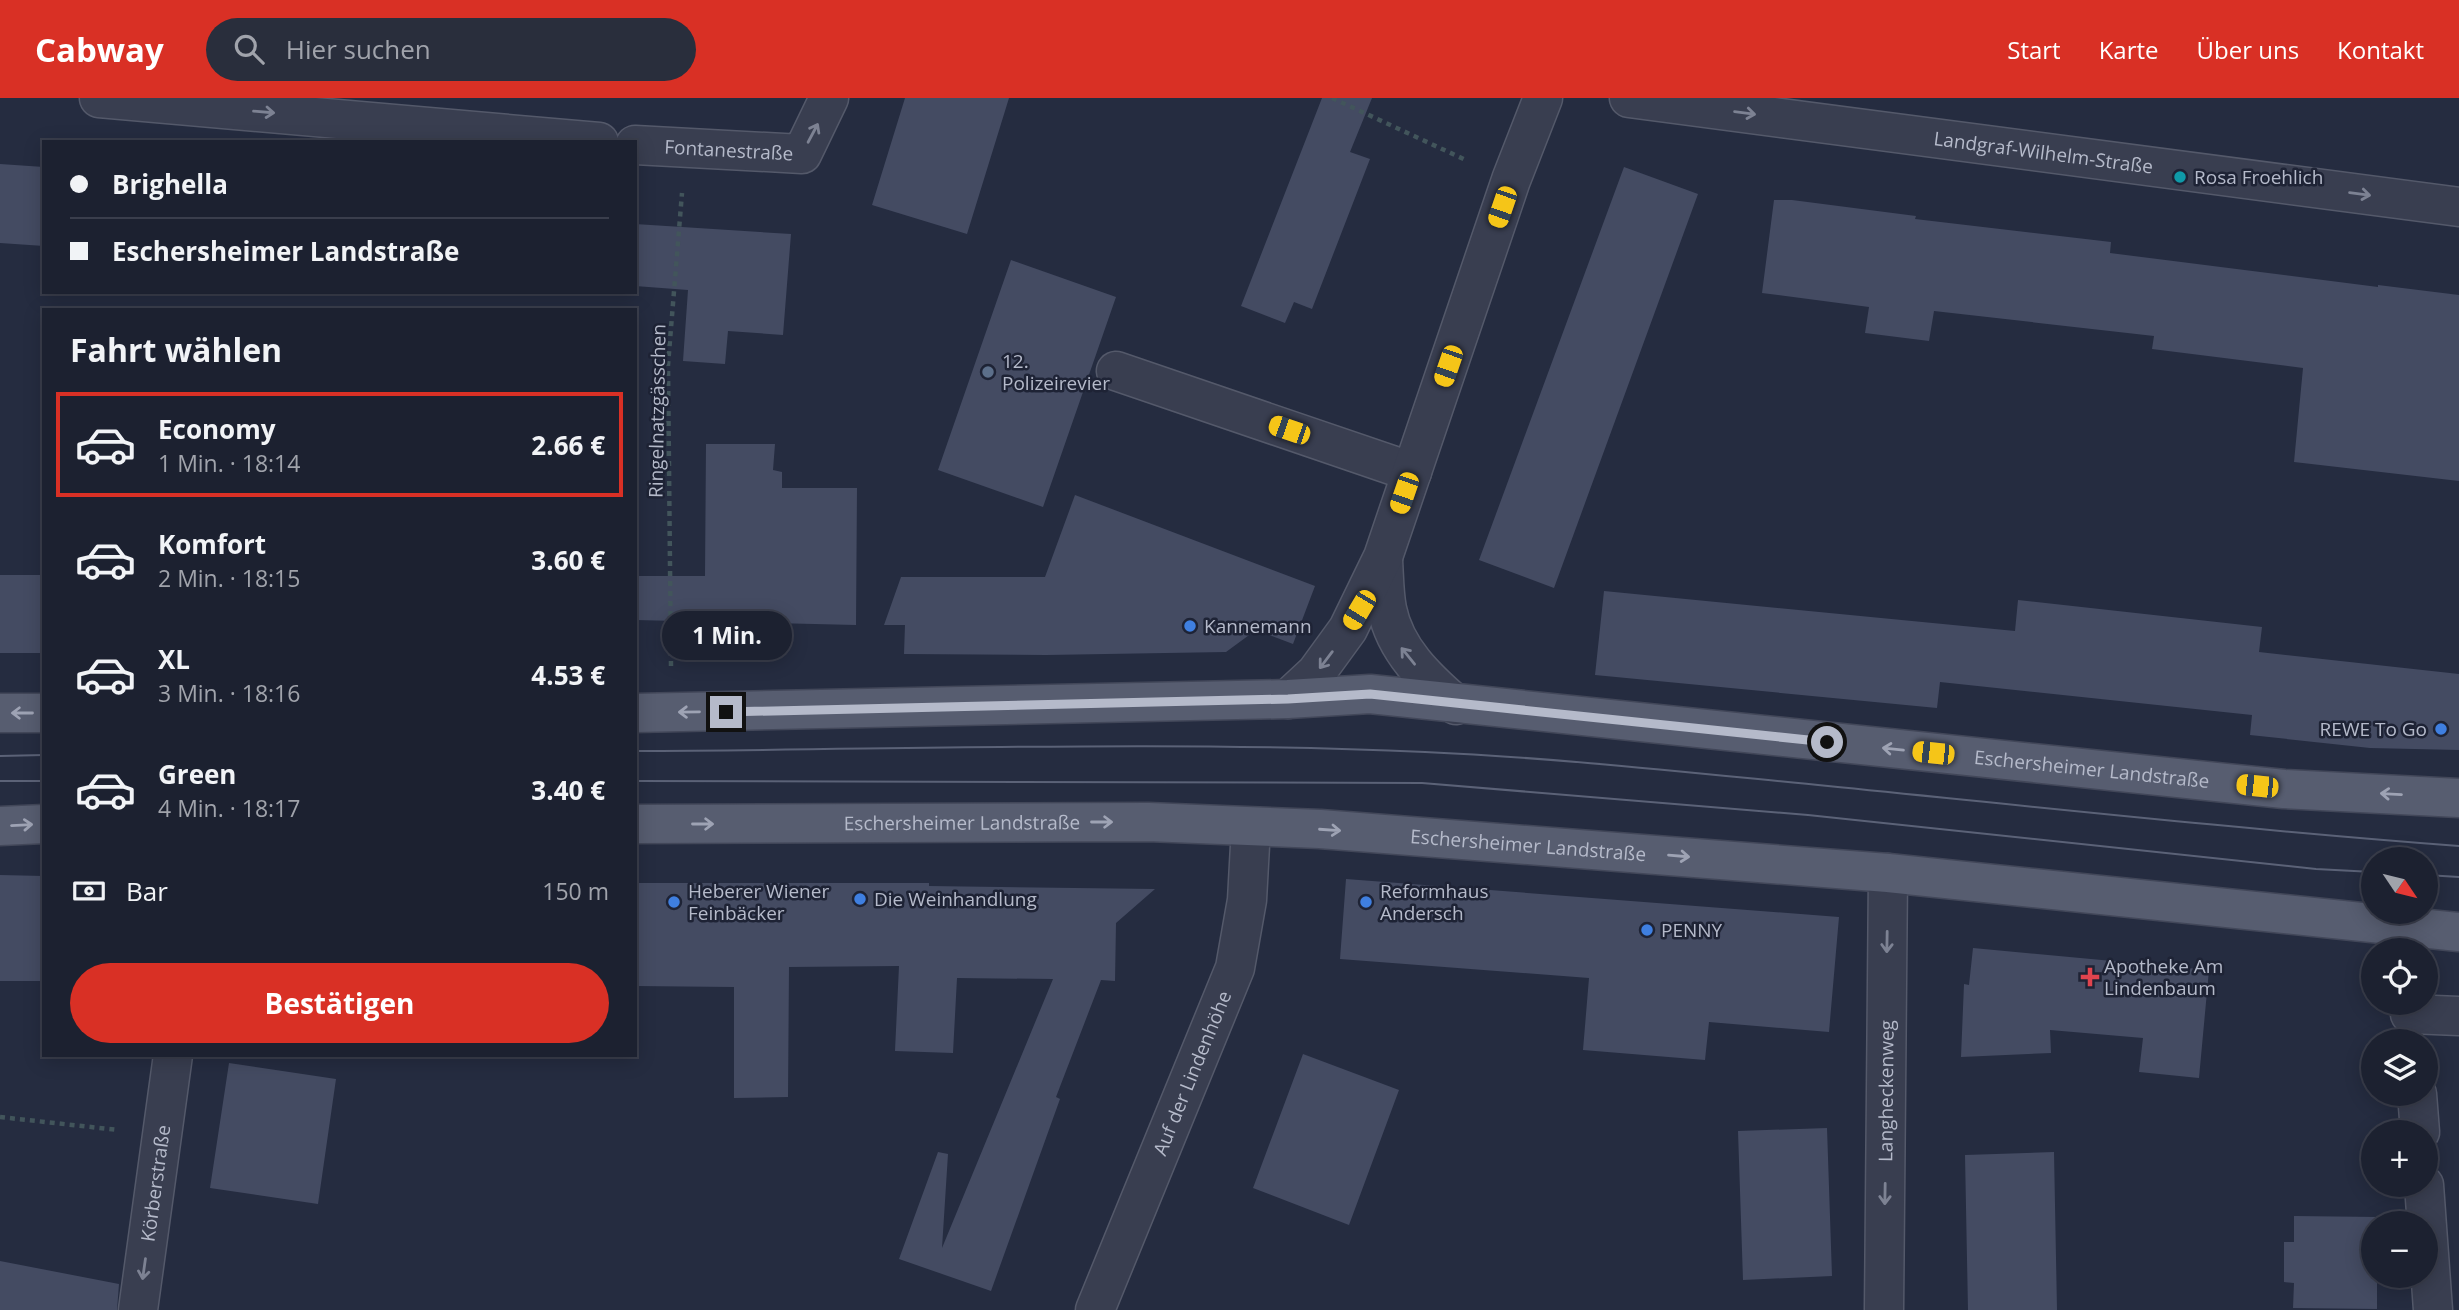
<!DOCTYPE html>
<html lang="de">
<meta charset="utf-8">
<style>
body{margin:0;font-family:"Open Sans",sans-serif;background:#292e3c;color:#f1f3f6;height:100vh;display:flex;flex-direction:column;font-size:26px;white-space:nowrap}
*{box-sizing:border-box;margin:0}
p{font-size:23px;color:#a0a3ab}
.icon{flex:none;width:38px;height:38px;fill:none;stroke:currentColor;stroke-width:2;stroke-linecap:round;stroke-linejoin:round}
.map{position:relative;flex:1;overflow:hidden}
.panel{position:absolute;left:42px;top:210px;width:595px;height:749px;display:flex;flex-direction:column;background:#1c2130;border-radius:0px;box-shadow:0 4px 18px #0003,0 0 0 2px #3a3e4c}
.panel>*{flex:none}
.banner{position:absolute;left:42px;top:42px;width:595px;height:154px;border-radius:0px;box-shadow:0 4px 18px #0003,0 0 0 2px #3a3e4c;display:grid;align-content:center;height:154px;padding:0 28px;background:#1c2130}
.needle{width:46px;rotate:125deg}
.buttons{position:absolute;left:2361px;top:749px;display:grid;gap:14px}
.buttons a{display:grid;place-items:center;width:77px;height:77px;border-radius:50%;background:#1c2130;box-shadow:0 4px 18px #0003,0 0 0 2px #3a3e4c;font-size:35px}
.end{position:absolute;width:32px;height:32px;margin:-16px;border:9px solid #b5baca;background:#111;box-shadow:0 0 0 4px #111}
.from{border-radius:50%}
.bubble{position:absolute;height:49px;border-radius:24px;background:#1c2130;box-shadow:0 4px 18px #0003,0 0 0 2px #3a3e4c;font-size:23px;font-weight:700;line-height:49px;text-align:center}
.car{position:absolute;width:21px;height:42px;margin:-21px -10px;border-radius:9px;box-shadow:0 0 5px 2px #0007;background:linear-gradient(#f5c518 24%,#345 0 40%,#f5c518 0 76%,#345 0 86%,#f5c518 0)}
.banner b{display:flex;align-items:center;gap:24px;height:66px;font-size:26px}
.banner b+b{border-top:2px solid #3a3e4c}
.banner i{width:18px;height:18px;background:#f1f3f6}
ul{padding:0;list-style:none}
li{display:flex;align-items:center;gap:21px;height:105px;margin:0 14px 10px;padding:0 14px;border:4px solid transparent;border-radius:0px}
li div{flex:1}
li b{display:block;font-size:26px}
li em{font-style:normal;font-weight:700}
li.on{border-color:#d93025}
li>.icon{width:63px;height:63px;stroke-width:1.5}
h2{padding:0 28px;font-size:32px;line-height:84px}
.pay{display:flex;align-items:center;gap:18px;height:77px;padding:0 28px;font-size:26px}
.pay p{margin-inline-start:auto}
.cta{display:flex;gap:14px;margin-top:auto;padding:14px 28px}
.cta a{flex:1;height:80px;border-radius:42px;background:#d93025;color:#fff;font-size:28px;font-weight:700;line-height:80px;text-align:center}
header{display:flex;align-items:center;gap:42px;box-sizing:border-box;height:98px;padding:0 35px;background:#d93025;color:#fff}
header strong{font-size:33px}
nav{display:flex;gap:38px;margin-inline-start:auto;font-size:24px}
.search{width:490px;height:63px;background:#292e3c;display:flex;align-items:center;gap:18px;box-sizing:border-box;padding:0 24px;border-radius:38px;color:#a0a3ab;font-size:26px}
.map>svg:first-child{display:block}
.building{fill:#444b62}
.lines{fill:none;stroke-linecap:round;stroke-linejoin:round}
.minor-casing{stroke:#54596a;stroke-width:41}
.major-casing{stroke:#424759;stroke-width:41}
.path{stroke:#42555b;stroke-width:4.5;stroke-dasharray:5 5;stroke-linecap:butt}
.minor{stroke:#393e50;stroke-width:38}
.major{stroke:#575d70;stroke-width:38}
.tram{stroke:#5b6277;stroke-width:2}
.oneway{stroke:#7d8293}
.oneway2{stroke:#9ea3b4}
.route{stroke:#b5baca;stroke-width:9}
.culture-dot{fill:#0f9aa8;stroke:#1e2335;stroke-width:2.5}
.service-dot{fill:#5c6f8a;stroke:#1e2335;stroke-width:2.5}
.shop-dot{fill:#3f7fe0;stroke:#1e2335;stroke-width:2.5}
.health-dot{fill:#e0444e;stroke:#1e2335;stroke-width:2.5}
.labels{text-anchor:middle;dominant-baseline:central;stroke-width:5;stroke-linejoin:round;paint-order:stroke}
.street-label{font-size:19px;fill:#b5baca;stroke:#1e2335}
.poi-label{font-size:19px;fill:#b5baca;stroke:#1e2335;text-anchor:start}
</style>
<header>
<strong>Cabway</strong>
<div class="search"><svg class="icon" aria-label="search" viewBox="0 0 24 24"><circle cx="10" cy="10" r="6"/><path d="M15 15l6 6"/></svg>Hier suchen</div>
<nav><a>Start</a><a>Karte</a><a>Über uns</a><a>Kontakt</a></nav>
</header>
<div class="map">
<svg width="2459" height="1212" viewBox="0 0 2459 1212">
<rect width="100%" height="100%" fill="#252c40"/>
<path class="building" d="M905 0H1009L967 136 872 107Z
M1322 0H1372L1350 54 1370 61 1312 211 1294 204 1285 225 1241 208Z
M0 66 44 69V148L0 145Z
M1624 69 1698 96 1554 490 1479 462Z
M1774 102H1792L1916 118 1915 121 2111 144 2110 155 2378 189V187L2459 197V383L2294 364 2303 270 2152 251 2154 238 1934 213 1929 243 1865 235 1869 209 1762 195Z
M635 126 791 136 783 237 728 233 725 266 683 263 688 192 635 188Z
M1011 162 1116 199 1043 409 938 372Z
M706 346H775L773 372 782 374V390H857L856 527 635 522V478H705Z
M1075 397 1315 488 1293 546 1256 532 1226 554 1046 557 904 556 905 527H884L901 479H1045Z
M0 477H44V555H0Z
M1604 493 2015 533 2018 502 2262 529 2259 554 2459 576V652L2370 650 2250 637 2252 617 1940 584 1937 610 1595 577Z
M0 777 44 778V883H0Z
M1346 781 1839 819 1829 934 1709 924 1705 962 1583 952 1589 880 1340 861Z
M635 785H929V788L1155 791 1116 825 1115 883 1101 882 1056 999 1060 1001 991 1193 899 1161 938 1054 948 1056 942 1150 1053 881 957 880 953 955 895 953 899 868 789 869 788 999 734 1000V889L635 888Z
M1973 850 2209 872 2199 980 2139 974 2143 940 2050 932 2051 955 1961 959 1964 886 1969 887Z
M1303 956 1399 992 1349 1127 1253 1090Z
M229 965 336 981 318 1106 210 1090Z
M1827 1030 1832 1178 1743 1182 1738 1033Z
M2054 1054 2057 1212H1968L1965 1057Z
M2294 1118 2378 1119V1125H2373V1178H2377V1211L2293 1210 2294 1185 2284 1184V1144H2294Z
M0 1163 119 1186 117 1212H0Z"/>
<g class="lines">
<defs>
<g id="minor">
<path d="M99 0 599 44"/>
<path id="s1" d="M1629 0 2459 109"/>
<path id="s2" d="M635 47 802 56 829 0"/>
<path d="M1116 273 1412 374"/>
<path d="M1383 462C1384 478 1384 496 1387 511 1395 552 1426 581 1456 607"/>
<path d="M1288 601 1316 575 1348 531 1383 459 1511 82 1543 0"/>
<path d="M2410 916 2459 918"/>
<path d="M2417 996 2420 1034"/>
<path d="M2424 1087 2433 1212"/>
<path id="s3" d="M138 1212 173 957"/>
<path id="s4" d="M1095 1212 1235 870 1247 802 1251 729"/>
<path id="s5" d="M1884 1212 1888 775"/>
</g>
<g id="major">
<path d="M0 615H44"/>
<path id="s6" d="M635 615 1288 601 1370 596 2284 691 2459 700"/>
<path id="s7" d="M635 726 1148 724 1320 731 1888 775 2459 834"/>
<path d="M0 728 44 726"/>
</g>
</defs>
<use href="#minor" class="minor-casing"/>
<use href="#major" class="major-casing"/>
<path class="path" d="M1332 0 1468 63
M671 568 668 267 682 95
M0 1019 118 1032"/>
<use href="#minor" class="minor"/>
<use href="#major" class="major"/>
<path class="tram" d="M635 653C899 652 1162 642 1425 654 1560 660 1694 675 1828 688 2038 709 2248 732 2459 748
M0 658 44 657
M0 683H44
M635 683 1422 685 1808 717 2316 771 2373 774
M2426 777 2459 779"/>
</g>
<defs><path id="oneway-shaft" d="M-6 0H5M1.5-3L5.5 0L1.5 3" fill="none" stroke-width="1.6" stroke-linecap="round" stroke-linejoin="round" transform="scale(1.75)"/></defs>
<g class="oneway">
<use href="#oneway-shaft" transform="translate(264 14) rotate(5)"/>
<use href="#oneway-shaft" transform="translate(1745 15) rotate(7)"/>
<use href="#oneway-shaft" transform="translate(813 35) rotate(-62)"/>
<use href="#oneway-shaft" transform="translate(2360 96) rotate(7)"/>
<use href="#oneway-shaft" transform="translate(1408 558) rotate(-129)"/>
<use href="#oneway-shaft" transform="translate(1326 562) rotate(127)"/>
<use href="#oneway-shaft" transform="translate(1887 844) rotate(91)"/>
<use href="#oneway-shaft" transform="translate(1885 1096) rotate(91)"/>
<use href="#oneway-shaft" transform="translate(144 1171) rotate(98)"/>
</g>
<g class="oneway2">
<use href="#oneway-shaft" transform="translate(689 614) rotate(179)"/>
<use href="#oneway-shaft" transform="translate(22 615) rotate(180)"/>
<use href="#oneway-shaft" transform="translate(1893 651) rotate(-174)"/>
<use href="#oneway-shaft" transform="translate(2391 696) rotate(-177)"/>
<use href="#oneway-shaft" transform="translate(1102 724)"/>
<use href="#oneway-shaft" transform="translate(703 726)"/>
<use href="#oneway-shaft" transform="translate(22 727) rotate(-3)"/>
<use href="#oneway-shaft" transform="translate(1330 732) rotate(4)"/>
<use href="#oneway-shaft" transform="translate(1679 758) rotate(5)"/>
</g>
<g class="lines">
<path class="route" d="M726 614 1288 601 1370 596 1827 644"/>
</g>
<circle class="culture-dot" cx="2180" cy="79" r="7"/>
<circle class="service-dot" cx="988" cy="274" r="7"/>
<g class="shop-dot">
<circle cx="1190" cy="528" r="7"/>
<circle cx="2441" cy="631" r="7"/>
<circle cx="860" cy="801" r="7"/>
<circle cx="674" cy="804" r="7"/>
<circle cx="1366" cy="804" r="7"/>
<circle cx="1647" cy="832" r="7"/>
</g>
<path class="health-dot" d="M2086.5 868.5h7v7h7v7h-7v7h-7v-7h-7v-7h7z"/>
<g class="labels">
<g class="street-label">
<text stroke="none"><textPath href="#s2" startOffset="94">Fontanestraße</textPath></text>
<text stroke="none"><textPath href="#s1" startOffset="418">Landgraf-Wilhelm-Straße</textPath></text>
<text transform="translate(657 313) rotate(-89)">Ringelnatzgässchen</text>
<text stroke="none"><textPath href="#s6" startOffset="1461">Eschersheimer Landstraße</textPath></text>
<text stroke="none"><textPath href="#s7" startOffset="327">Eschersheimer Landstraße</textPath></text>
<text stroke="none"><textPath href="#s7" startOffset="894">Eschersheimer Landstraße</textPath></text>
<text stroke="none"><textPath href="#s4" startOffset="256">Auf der Lindenhöhe</textPath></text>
<text stroke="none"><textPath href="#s5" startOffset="219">Langheckenweg</textPath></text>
<text stroke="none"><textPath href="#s3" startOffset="128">Körberstraße</textPath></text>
</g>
<g class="poi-label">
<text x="2194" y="79">Rosa Froehlich</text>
<text x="1002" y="263">12.<tspan x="1002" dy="22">Polizeirevier</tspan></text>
<text x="1204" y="528">Kannemann</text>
<text x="2427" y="631" text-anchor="end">REWE To Go</text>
<text x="688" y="793">Heberer Wiener<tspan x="688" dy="22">Feinbäcker</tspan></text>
<text x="1380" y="793">Reformhaus<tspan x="1380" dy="22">Andersch</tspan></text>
<text x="874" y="801">Die Weinhandlung</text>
<text x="1661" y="832">PENNY</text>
<text x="2104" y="868">Apotheke Am<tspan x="2104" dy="22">Lindenbaum</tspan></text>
</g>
</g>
</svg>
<div class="buttons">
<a><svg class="needle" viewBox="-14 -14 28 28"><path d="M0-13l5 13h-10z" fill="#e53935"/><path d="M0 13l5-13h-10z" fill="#a0a3ab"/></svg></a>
<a><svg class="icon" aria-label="locate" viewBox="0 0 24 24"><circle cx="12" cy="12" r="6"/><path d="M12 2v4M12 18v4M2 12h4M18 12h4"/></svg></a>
<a><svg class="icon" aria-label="layers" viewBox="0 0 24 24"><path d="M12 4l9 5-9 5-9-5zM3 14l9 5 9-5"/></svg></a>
<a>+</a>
<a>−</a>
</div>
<i class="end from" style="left:1827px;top:644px"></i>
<i class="end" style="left:726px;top:614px"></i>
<div class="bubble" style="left:662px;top:513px;width:130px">1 Min.</div>
<i class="car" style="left:1502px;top:109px;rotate:199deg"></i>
<i class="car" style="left:1448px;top:268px;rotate:199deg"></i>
<i class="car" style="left:1289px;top:332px;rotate:289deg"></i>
<i class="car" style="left:1404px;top:395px;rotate:199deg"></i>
<i class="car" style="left:1359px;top:512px;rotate:211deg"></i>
<i class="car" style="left:1933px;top:655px;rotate:276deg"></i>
<i class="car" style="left:2257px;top:688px;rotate:276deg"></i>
<div class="banner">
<b><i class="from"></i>Brighella</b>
<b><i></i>Eschersheimer Landstraße</b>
</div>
<section class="panel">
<h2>Fahrt wählen</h2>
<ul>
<li class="on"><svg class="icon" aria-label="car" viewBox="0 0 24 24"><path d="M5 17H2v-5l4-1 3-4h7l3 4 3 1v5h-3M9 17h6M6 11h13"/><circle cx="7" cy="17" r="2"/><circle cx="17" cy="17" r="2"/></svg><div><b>Economy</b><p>1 Min. · 18:14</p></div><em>2.66 €</em></li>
<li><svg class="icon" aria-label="car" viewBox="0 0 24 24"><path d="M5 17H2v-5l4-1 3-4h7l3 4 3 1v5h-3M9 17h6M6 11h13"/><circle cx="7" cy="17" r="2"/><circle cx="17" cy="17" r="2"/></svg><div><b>Komfort</b><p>2 Min. · 18:15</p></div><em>3.60 €</em></li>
<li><svg class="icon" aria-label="car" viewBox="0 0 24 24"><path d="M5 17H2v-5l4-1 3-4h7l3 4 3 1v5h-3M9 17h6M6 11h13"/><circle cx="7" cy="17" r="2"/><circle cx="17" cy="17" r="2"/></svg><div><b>XL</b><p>3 Min. · 18:16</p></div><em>4.53 €</em></li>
<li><svg class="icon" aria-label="car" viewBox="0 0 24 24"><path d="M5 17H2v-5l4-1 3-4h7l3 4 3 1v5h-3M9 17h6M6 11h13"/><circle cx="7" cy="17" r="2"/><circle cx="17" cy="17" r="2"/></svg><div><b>Green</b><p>4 Min. · 18:17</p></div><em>3.40 €</em></li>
</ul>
<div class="pay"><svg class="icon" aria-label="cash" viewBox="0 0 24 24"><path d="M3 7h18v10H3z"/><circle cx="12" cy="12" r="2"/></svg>Bar<p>150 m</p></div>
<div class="cta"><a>Bestätigen</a></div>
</section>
</div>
